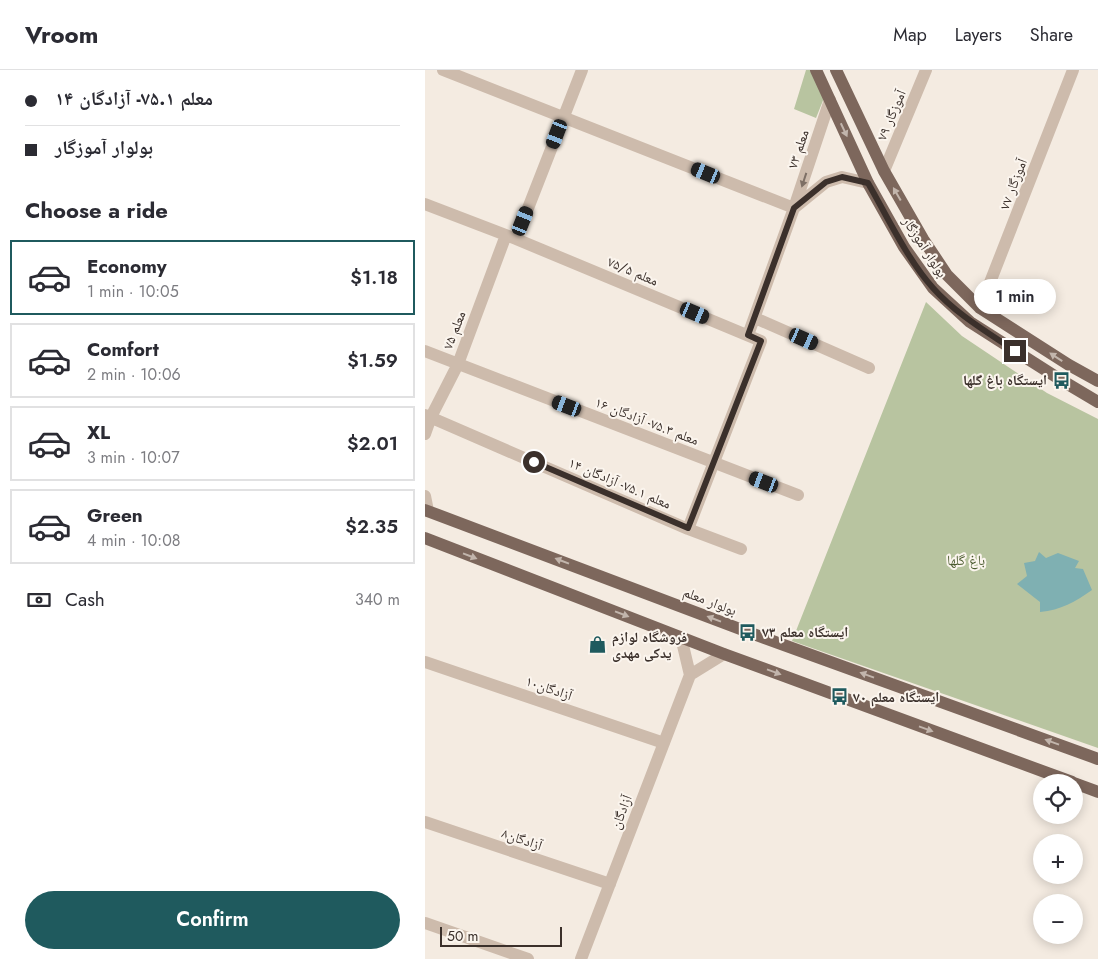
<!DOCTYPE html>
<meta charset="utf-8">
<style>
body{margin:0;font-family:Jost,"Noto Naskh Arabic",sans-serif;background:#f7f7f7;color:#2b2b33;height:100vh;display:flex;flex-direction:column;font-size:19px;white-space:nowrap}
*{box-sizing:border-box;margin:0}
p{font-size:16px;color:#7c7c81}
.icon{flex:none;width:28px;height:28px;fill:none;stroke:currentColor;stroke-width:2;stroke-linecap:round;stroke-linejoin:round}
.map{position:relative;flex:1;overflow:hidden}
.side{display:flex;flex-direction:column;background:#fff;width:425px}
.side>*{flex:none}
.banner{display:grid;align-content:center;height:110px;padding:0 25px;background:#fff}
.controls{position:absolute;left:608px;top:704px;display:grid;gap:10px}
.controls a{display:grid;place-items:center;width:50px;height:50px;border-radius:50%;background:#fff;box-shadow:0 2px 12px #0003;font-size:25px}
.scale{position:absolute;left:15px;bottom:12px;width:122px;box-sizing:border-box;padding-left:5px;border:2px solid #3b302b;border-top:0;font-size:14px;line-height:18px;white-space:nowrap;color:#3b302b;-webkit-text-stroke:4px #fbf5ee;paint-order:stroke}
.end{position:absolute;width:22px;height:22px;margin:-11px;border:6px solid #3b302b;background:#fff;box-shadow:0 0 0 2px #fff}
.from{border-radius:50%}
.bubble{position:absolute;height:35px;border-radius:18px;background:#fff;box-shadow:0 2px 12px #0003;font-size:16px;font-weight:600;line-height:35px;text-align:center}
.car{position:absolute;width:15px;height:30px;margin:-15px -8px;border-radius:6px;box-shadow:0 0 4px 1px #0007;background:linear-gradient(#222 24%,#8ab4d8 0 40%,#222 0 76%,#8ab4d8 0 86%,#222 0)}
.banner b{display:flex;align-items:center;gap:18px;height:48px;font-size:19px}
.banner b+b{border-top:1px solid #e1e1e2}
.banner i{width:12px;height:12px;background:#2b2b33}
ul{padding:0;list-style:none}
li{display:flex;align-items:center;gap:15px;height:75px;margin:0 10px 8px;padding:0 15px;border:2px solid #e1e1e2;border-radius:0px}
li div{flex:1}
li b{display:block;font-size:19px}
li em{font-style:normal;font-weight:600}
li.on{border-color:#1f5a5e}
li>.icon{width:45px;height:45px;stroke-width:1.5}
h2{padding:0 25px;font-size:22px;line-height:60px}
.pay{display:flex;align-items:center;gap:12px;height:55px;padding:0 25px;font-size:19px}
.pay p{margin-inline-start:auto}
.button{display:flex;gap:10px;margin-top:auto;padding:10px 25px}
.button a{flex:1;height:58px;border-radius:30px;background:#1f5a5e;color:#fff;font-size:20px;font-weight:600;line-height:58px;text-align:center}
header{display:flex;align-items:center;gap:30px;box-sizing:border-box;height:70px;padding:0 25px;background:#fff;border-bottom:1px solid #e1e1e2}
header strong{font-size:24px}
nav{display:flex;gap:28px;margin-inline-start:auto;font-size:18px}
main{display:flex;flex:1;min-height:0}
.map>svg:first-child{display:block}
.green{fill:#b8c4a0}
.water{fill:#7fb0b2}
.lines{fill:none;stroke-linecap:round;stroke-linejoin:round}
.minor{stroke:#cdbbac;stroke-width:12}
.major{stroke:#7d675c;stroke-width:12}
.oneway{fill:#c2b5ac}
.oneway2{fill:#7d6f65}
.route{stroke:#3b302b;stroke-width:6}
.labels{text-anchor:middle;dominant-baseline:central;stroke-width:4;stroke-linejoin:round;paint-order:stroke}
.street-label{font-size:14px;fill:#3b302b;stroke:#fbf5ee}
.poi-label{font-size:14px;font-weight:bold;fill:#3b302b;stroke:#fbf5ee;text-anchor:start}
.park-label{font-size:14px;fill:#4a5a2e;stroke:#fbf5ee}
</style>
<header>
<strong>Vroom</strong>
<nav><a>Map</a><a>Layers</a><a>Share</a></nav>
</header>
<main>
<section class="side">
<div class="banner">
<b><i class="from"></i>معلم ۷۵.۱- آزادگان ۱۴</b>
<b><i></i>بولوار آموزگار</b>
</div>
<h2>Choose a ride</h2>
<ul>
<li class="on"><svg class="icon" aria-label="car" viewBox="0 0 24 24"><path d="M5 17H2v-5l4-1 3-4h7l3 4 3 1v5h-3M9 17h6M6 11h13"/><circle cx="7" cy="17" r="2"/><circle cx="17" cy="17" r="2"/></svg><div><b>Economy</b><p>1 min · 10:05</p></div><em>$1.18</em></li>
<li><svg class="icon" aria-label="car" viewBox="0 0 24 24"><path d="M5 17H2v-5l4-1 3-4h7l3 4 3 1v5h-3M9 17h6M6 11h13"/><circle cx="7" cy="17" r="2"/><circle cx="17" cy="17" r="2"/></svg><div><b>Comfort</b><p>2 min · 10:06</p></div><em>$1.59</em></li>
<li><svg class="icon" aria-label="car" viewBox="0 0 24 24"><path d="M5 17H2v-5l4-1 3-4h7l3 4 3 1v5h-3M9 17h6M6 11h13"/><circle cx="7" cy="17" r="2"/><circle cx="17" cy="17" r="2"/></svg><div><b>XL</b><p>3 min · 10:07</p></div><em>$2.01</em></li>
<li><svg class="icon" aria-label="car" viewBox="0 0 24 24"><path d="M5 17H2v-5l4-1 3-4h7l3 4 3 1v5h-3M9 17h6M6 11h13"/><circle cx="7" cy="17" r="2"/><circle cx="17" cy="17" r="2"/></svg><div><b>Green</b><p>4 min · 10:08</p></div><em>$2.35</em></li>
</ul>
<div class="pay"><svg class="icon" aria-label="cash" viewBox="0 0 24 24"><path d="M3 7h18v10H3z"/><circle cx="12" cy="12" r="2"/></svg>Cash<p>340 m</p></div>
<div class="button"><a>Confirm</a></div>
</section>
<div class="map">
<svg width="673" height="889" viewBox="0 0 673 889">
<rect width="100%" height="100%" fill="#f4ebe1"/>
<path class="green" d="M381 0H387L399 28 391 48 369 39Z
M501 232 537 266 622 323 673 349V678L367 571Z"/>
<path class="water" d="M614 482 621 488 633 483 654 491 650 498 658 499 667 520C650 532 636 540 615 542V532L592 514 602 506 599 493 610 491Z"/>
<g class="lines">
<path class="minor" d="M18 0 369 138
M459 101 501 0
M0 134 91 169 336 271 263 459
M369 138 401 112 417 107 443 113
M91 169 157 0
M555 238 648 0
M330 248 444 298
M323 265 369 138 405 30
M0 281 373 425
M0 345 263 459 316 479
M0 364 6 347 33 294 81 165
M0 426 3 441
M256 567 265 605
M0 592 239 673
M265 605 299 584
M0 752 185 814
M0 853 103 889
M156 889 265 605"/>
<path class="major" d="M391 0 443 113 479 177 508 218 545 252 636 310 673 332
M411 0 459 101 498 169 522 205 555 238 644 295 673 311
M0 440 323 562 673 689
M0 468 299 584 647 712
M649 713 673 722"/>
</g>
<defs><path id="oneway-solid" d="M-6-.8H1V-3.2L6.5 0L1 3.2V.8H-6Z" transform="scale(1.25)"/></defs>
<g class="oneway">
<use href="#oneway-solid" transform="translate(419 60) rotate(65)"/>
<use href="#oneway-solid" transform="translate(472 124) rotate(-120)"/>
<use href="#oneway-solid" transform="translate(631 287) rotate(-147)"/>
<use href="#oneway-solid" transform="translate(45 486) rotate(21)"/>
<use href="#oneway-solid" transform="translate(137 491) rotate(-159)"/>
<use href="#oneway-solid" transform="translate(197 544) rotate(21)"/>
<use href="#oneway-solid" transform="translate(289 549) rotate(-159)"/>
<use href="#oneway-solid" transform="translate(349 602) rotate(20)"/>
<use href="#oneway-solid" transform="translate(442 605) rotate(-160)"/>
<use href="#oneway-solid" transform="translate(501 659) rotate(20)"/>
<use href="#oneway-solid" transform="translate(627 672) rotate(-160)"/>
</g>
<use class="oneway2" href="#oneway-solid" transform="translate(379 110) rotate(108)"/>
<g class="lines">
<path class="route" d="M109 392 263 458 336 271 323 265 369 138 401 112 417 107 443 113C462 146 482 189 508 218 531 244 562 262 590 281"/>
</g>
<defs>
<symbol id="bus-bare" viewBox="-9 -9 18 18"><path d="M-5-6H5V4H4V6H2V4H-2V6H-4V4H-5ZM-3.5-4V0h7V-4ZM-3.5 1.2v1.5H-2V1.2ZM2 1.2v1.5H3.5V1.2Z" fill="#1f5a5e" stroke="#fbf5ee" stroke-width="2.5" paint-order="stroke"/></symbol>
<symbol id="shop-bare" viewBox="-9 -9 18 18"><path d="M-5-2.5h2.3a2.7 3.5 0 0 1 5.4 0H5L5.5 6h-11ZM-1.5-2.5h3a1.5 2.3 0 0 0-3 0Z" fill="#1f5a5e" stroke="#fbf5ee" stroke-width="2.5" paint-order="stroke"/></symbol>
</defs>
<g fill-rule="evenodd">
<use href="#bus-bare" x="624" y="298" width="25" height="25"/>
<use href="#bus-bare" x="310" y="550" width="25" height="25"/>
<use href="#shop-bare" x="160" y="562" width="25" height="25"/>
<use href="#bus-bare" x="402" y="614" width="25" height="25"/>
</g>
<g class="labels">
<g class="street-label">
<text transform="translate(466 45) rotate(-67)">۷۹ آموزگار</text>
<text transform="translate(373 79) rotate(-72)">معلم ۷۳</text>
<text transform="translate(588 114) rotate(-69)">۷۷ آموزگار</text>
<text transform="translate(500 177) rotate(57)">بولوار آموزگار</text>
<text transform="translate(208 201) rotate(23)">معلم ۷۵/۵</text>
<text transform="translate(29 260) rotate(-69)">معلم ۷۵</text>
<text transform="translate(222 351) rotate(21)">معلم ۷۵.۳- آزادگان ۱۶</text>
<text transform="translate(195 413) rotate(23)">معلم ۷۵.۱- آزادگان ۱۴</text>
<text transform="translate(285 531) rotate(21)">بولوار معلم</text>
<text transform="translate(124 618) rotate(19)">آزادگان۱۰</text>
<text transform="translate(196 742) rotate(-69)">آزادگان</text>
<text transform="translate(97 769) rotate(19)">آزادگان۸</text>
</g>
<g class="poi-label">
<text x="622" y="310" text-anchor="end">ایستگاه باغ گلها</text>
<text x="337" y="562">ایستگاه معلم ۷۳</text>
<text x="187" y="567">فروشگاه لوازم<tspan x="187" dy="16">یدکی مهدی</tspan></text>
<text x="428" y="627">ایستگاه معلم ۷۰</text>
</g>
<g class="park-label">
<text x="541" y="490">باغ گلها</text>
</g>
</g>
</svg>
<div class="controls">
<a><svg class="icon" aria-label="locate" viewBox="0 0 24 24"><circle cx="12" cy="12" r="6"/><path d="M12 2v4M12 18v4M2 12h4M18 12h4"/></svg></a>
<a>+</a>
<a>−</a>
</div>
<div class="scale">50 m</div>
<i class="end from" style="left:109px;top:392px"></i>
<i class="end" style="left:590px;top:281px"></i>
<div class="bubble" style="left:549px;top:209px;width:82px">1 min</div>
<i class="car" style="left:132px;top:64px;rotate:201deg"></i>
<i class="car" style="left:281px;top:103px;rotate:292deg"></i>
<i class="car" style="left:98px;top:151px;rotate:22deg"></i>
<i class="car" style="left:270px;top:243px;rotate:113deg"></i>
<i class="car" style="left:379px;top:269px;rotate:114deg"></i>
<i class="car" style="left:142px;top:336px;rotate:291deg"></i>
<i class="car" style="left:339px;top:412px;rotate:291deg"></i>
</div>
</main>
